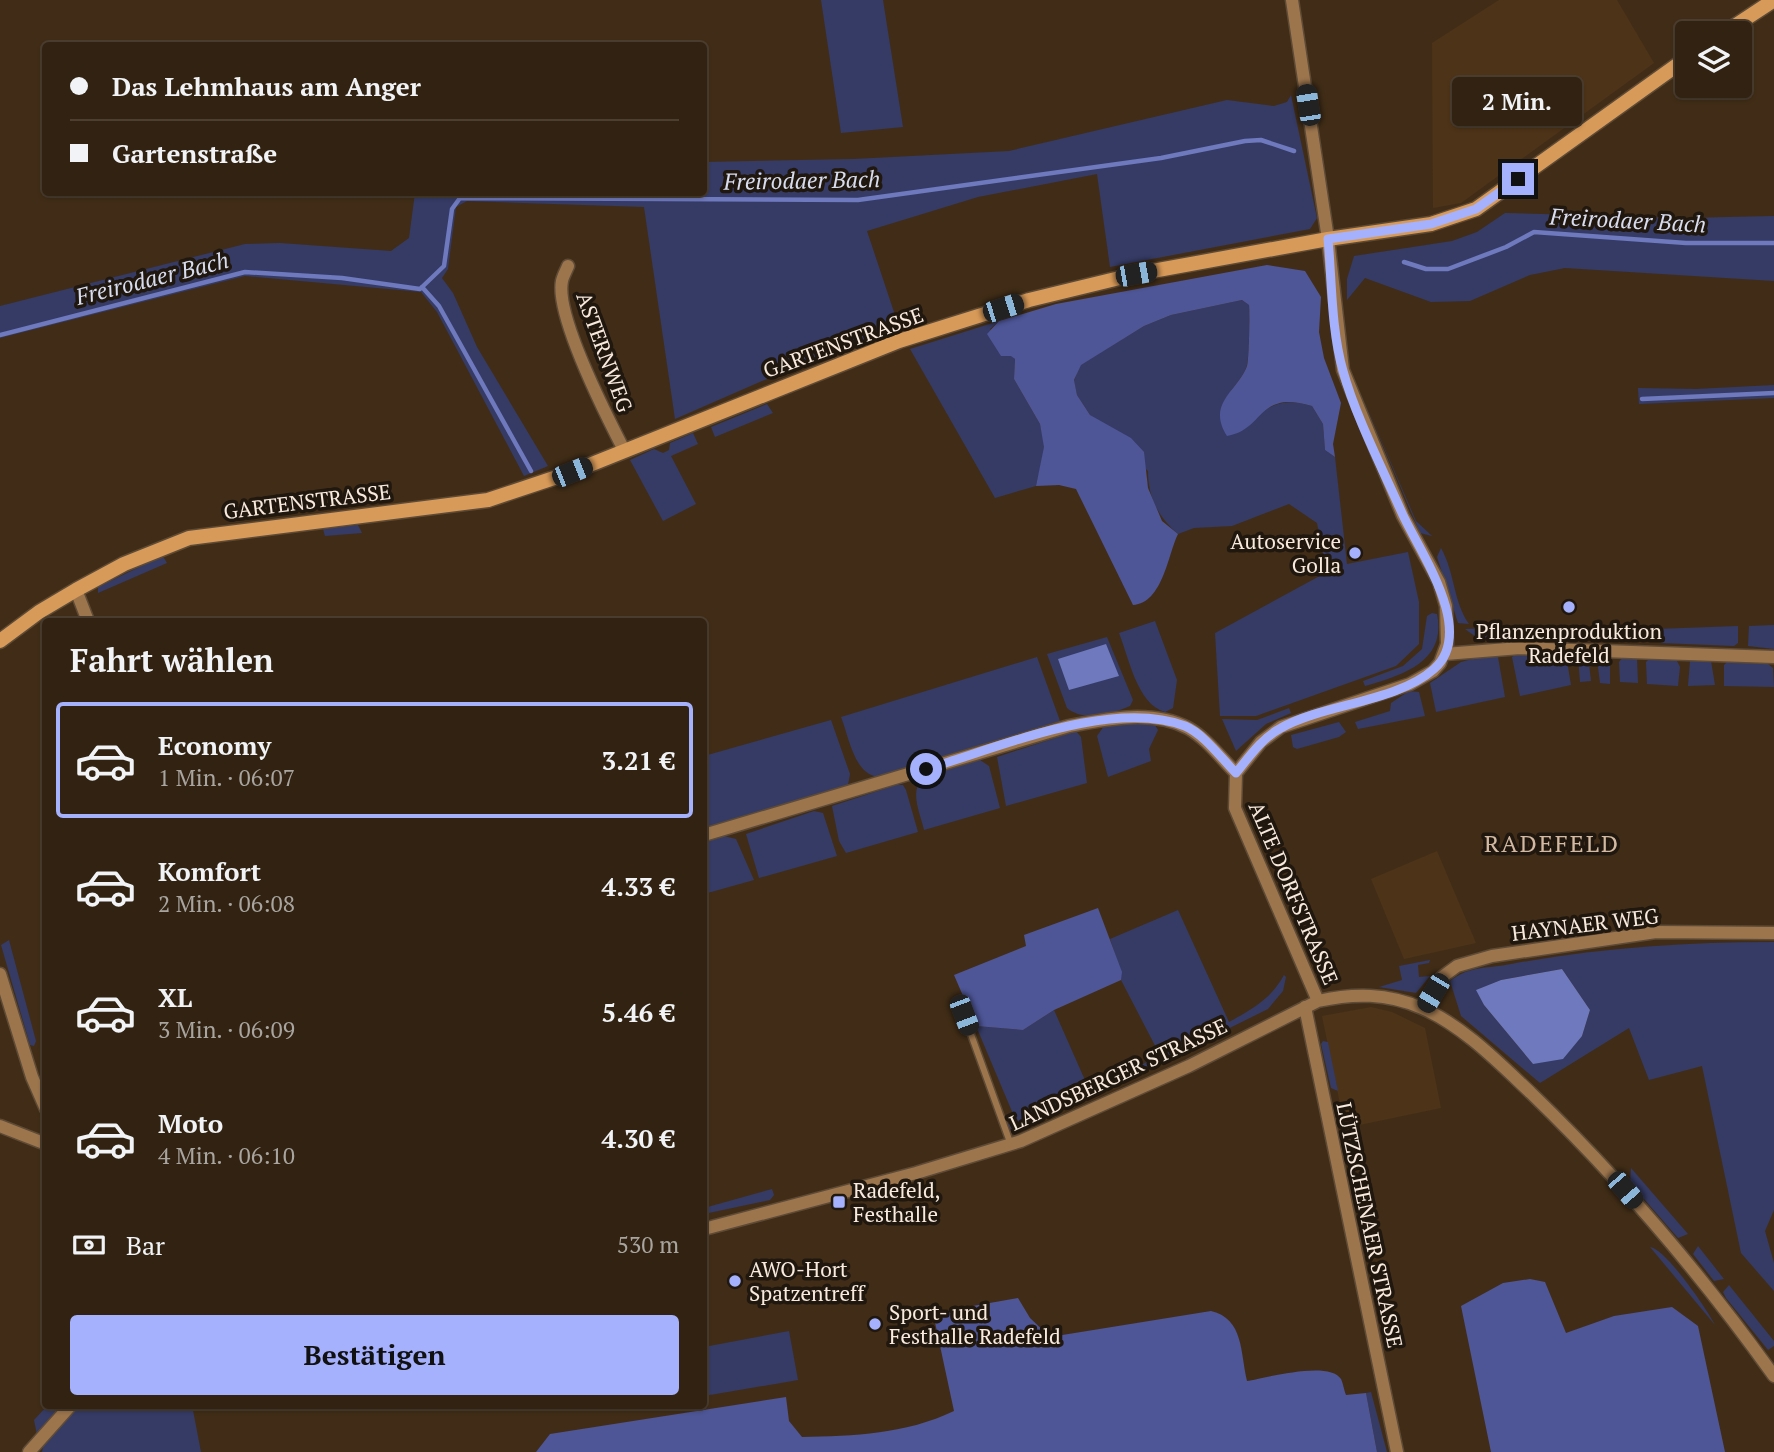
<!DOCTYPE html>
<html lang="de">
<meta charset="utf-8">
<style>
body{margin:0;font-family:"PT Serif",serif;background:#392a1a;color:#f1f3f6;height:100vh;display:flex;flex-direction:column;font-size:26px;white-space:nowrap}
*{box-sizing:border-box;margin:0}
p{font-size:23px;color:#a8a49f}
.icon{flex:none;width:38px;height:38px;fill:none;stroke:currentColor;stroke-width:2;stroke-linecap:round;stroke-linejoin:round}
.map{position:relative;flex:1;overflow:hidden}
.side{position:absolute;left:42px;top:618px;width:665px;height:791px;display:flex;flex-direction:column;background:#312211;border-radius:7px;box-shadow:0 2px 5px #0004,0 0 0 2px #4c3f31}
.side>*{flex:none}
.hud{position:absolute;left:42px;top:42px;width:665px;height:154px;border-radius:7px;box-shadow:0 2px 5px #0004,0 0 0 2px #4c3f31;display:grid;align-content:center;height:154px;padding:0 28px;background:#312211}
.fabs{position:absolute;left:1675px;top:21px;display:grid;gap:14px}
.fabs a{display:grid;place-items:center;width:77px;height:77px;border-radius:7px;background:#312211;box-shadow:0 2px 5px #0004,0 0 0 2px #4c3f31;font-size:35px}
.end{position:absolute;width:32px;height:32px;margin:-16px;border:9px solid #a5b1fc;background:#111;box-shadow:0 0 0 4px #111}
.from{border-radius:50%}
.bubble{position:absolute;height:49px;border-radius:7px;background:#312211;box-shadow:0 2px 5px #0004,0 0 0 2px #4c3f31;font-size:23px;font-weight:700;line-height:49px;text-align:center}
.car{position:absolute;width:21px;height:42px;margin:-21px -10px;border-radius:9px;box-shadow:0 0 5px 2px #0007;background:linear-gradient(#222 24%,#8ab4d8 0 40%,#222 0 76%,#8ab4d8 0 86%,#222 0)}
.hud b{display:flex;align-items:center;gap:24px;height:66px;font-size:26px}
.hud b+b{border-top:2px solid #4c3f31}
.hud i{width:18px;height:18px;background:#f1f3f6}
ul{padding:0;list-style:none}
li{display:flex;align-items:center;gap:21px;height:116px;margin:0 14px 10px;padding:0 14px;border:4px solid transparent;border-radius:7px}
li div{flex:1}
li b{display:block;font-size:26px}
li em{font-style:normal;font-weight:700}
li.current{border-color:#a5b1fc}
li>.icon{width:63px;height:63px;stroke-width:1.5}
h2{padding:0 28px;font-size:32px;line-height:84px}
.pay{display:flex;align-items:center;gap:18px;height:77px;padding:0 28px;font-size:26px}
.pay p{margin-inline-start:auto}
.button{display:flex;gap:14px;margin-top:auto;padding:14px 28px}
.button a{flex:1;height:80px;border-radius:7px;background:#a5b1fc;color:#111;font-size:28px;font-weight:700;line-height:80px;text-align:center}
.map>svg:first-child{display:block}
.built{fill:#4d3318}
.green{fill:#353b64;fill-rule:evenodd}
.forest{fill:#4e5697}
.water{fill:#6f79bd}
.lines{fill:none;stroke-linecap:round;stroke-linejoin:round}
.stream{stroke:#6f79bd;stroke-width:4.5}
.service-casing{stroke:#5e4b37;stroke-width:9}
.minor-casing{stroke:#5e4b37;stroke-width:15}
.secondary-casing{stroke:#5e4b37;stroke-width:17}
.service{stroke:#9c754d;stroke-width:6}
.minor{stroke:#9c754d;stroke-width:12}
.secondary{stroke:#d89a58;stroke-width:14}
.route{stroke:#a5b1fc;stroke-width:9}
.poi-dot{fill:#a5b1fc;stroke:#20170e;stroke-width:2.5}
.labels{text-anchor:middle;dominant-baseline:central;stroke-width:7;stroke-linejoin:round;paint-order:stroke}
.street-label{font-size:21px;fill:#f8eadd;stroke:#20170e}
.poi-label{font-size:21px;fill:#f8eadd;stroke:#20170e;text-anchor:start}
.water-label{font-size:23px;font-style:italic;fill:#d8dcef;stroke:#20170e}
.quarter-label{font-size:24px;letter-spacing:2px;fill:#d3b9a1;stroke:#20170e}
</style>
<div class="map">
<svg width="1774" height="1452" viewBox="0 0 1774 1452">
<rect width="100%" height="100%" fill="#412d17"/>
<path class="built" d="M1499 0H1617L1654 63 1461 203 1433 208 1432 43Z
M1437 851 1476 943 1404 959 1371 879Z
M1371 1007 1392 1012 1425 1028 1441 1108 1345 1128 1322 1016Z"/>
<path class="green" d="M821 0H883L903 127 841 133Z
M1291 95 1317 218 1310 229 1110 267 1097 174 978 197 867 231 900 330 762 381 675 419 644 207 467 201 456 207 448 269 442 278 453 293 477 347 548 466 524 476 437 312 421 292 245 276 0 338V306L245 244 280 243 391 251 409 238 415 193 704 192V162L854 159 1009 151 1227 100 1274 106 1287 102Z
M1505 213 1683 218 1774 216V281L1565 268 1530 275 1470 301 1431 302 1365 278 1347 300V279L1354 256 1452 241 1477 232Z
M1242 300 1249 305C1250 313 1249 358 1247 365 1244 378 1227 392 1222 407L1256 417C1275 401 1289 399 1312 406L1323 424 1325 450 1335 457 1347 564 1408 552 1419 602V644L1396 666 1256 716H1220L1215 633 1327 572 1317 523 1289 504 1232 526 1194 528 1178 534C1158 517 1148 497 1148 471L1090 415 1077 395 1074 381 1080 365 1144 326 1171 315Z
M999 321 990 329 1015 359 1014 379 1040 424 1045 447 1036 486 995 498 910 349Z
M1774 385V398L1639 404 1638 388 1696 389Z
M1360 391 1416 521 1432 536 1420 533Z
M767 404 773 413 715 437 711 427Z
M693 433 698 444 671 456 696 504 663 521 630 460 654 449 663 453 669 450 670 443Z
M358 525 362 533 325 536 323 529Z
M1441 548C1455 573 1453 601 1469 624L1458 623 1437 557Z
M158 558H164L167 563 98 593V587Z
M1432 613 1437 614C1447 662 1402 675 1365 686L1363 681 1403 666 1422 649 1427 616Z
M1155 621 1177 680 1173 708 1165 712C1137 704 1129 658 1119 633Z
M1774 625V649L1748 646 1749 626Z
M1738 626V643L1734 646 1661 643 1656 629Z
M1526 627 1520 638 1479 639 1465 629Z
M1107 637 1133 700 1130 706C1112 714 1083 722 1067 708L1047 654Z
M1516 654 1566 655 1571 685 1520 696 1512 657Z
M1487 655 1498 657 1505 697 1436 712 1430 683 1461 662Z
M1588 655 1591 681 1580 682 1578 656Z
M1601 656 1610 660V684L1600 683 1597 659Z
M1037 657 1060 721 878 777C854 774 849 737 841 717Z
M1623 657 1637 659 1638 683 1620 682 1619 662Z
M1649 659 1677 661 1680 667 1678 686 1647 684 1646 662Z
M1690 661H1711L1715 685 1688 686Z
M1727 662 1768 664 1773 668 1774 687 1724 686V665Z
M1409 691 1419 692 1425 716 1358 729 1355 722 1390 711 1391 703Z
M1289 708 1291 713 1266 724 1236 751 1222 719 1257 720Z
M831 720 850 774 848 785 704 829V756Z
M1339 722 1346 732 1339 737 1297 749 1293 747 1291 735Z
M1144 723 1155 725 1158 730 1149 749 1151 761 1108 777 1097 736 1104 726Z
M1076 731 1081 737 1087 783 1006 806 997 757Z
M980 760 989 766 1000 808 924 830C920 812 908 790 925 776Z
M896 785H903L906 790 918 832 846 853 839 841 832 806Z
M814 811 823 813 837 856 759 878 746 834Z
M724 836 736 839 754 880 704 894V843Z
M1178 910 1229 1022C1252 1009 1271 999 1284 975L1286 977 1283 991 1268 1009 1163 1061 1121 980V972L1110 939Z
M9 940 36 1041 34 1046 30 1045 1 945Z
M1774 942V1210L1765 1231 1774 1263V1291L1741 1253 1702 1066 1649 1080 1629 1028 1540 1083 1461 1016 1450 981C1470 965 1488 969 1511 964 1599 948 1684 942 1774 942ZM1562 969 1590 1010 1582 1036 1533 1064 1484 1005 1477 990 1501 980Z
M1430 960 1429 963 1418 965 1419 977 1430 976 1416 993 1379 987 1402 980 1399 966Z
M1054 1010 1092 1096 1011 1130 1008 1124 1016 1121 976 1026 1023 1030Z
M1323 1041 1328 1042 1338 1091 1331 1088 1321 1044Z
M1147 1062 1148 1071 1100 1093 1097 1086Z
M1631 1168 1688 1234 1678 1238 1630 1183Z
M772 1189 774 1195 770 1200 704 1214V1208Z
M1698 1246 1724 1279 1714 1281 1693 1254Z
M1650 1247C1665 1248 1707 1309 1715 1325Z
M1729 1285 1774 1341V1346L1768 1350 1726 1298 1723 1292Z
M789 1331 798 1380 704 1396V1347Z
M1371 1392 1387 1452H1377L1366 1393Z
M48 1405H64L37 1435 34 1420Z
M78 1405H192L201 1452H42L44 1442Z"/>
<path class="forest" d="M1267 265 1305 271 1321 297 1319 332 1324 358 1341 403 1333 444 1335 457 1325 450 1323 424 1312 406C1257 389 1265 430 1227 436 1206 403 1238 391 1247 366 1249 362 1250 311 1249 305L1242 300 1171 315 1144 326 1081 365 1074 380 1077 395 1090 415 1131 438 1144 452 1148 488 1162 521 1178 534C1168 554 1163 603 1133 605L1076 489 1059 485 1036 486 1044 447 1040 424 1014 379 1015 359 1011 356H1001L987 334 999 321 1056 304Z
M1098 908 1122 972 1121 980 1054 1010 1023 1030 976 1026 954 975 1026 946 1024 935Z
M1530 1279 1545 1282 1566 1333 1614 1316 1672 1307 1698 1326 1725 1452H1491L1461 1306 1503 1283Z
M1018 1298 1030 1318 1050 1337 1211 1311C1244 1319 1240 1352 1247 1381 1266 1378 1329 1360 1341 1379 1343 1383 1344 1390 1346 1395L1366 1393 1377 1452H536L550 1434 786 1397 789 1421 802 1437C854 1436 906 1434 954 1411L933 1313Z"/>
<path class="water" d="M1106 644 1119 676 1069 690 1058 659Z
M1562 969 1590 1010 1582 1036 1563 1059 1533 1064 1484 1005 1476 990 1501 980Z"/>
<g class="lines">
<path class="stream" d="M1404 262 1426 269H1448L1506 247 1534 232 1686 243H1774
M422 287 439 306 531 471
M0 335 245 272 342 278 420 289 444 266 452 209 460 198 858 200 1161 158 1245 141 1261 140 1294 151
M1642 399 1774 393"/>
<defs>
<path id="service" d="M964 1015 1011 1145"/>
<path id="minor" d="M1292 0 1328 239 1343 370 1403 516 1439 582 1446 606 1447 644 1440 663 1433 671 1410 684 1281 727 1261 742 1236 773 1235 808 1318 1001
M568 266C566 271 563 276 562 281 555 315 607 417 624 450
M76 590 88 621
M1445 654 1520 648 1774 657
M704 835 1069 726C1106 719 1152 709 1188 728 1206 738 1221 758 1236 773
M0 974 32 1077 46 1109
M1305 1007 1397 1452
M1423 1008 1442 977 1457 966 1492 956 1656 932 1774 933
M0 1126 46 1144
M704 1229 916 1173 1021 1141 1189 1066 1318 1001C1354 993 1387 993 1422 1008 1463 1026 1498 1062 1531 1093 1621 1180 1701 1274 1774 1376
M29 1452 71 1405"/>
<path id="secondary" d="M1724 33 1774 0
M0 641 39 612 76 590 124 564 189 538 488 500 572 472 899 341 1029 300 1136 274 1328 239 1431 224 1476 209 1687 58"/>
</defs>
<use href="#service" class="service-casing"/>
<use href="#minor" class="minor-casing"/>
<use href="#secondary" class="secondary-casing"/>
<use href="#service" class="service"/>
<use href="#minor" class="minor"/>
<use href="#secondary" class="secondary"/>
</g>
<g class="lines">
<path class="route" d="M926 769C998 748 1112 698 1185 726 1204 734 1221 758 1236 773 1249 757 1262 738 1281 728 1323 704 1397 702 1434 669 1477 631 1419 551 1402 513 1383 470 1355 415 1343 371 1331 329 1332 281 1328 239L1431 224 1476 209 1518 179"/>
</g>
<g class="poi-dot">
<circle cx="1355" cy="553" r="7"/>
<circle cx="1569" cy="607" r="7"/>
<rect x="832" y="1195" width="14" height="14" rx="3.5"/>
<circle cx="735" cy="1281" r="7"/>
<circle cx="875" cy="1324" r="7"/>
</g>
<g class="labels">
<g class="street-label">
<text transform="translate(843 342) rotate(-20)">GARTENSTRASSE</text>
<text transform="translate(605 352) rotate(70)">ASTERNWEG</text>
<text transform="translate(307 501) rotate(-7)">GARTENSTRASSE</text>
<text transform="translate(1294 893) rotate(67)">ALTE DORFSTRASSE</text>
<text transform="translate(1585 924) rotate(-7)">HAYNAER WEG</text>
<text transform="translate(1118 1074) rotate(-25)">LANDSBERGER STRASSE</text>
<text transform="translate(1370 1225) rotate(78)">LÜTZSCHENAER STRASSE</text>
</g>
<g class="poi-label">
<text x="1341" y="541" text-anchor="end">Autoservice<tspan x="1341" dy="24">Golla</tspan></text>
<text x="1569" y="631" text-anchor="middle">Pflanzenproduktion<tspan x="1569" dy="24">Radefeld</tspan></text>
<text x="853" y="1190">Radefeld,<tspan x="853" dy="24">Festhalle</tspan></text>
<text x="749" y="1269">AWO-Hort<tspan x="749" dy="24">Spatzentreff</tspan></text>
<text x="889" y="1312">Sport- und<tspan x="889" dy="24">Festhalle Radefeld</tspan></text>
</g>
<g class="water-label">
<text transform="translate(802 180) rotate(-1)">Freirodaer Bach</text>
<text transform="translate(1628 220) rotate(3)">Freirodaer Bach</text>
<text transform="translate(152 278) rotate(-14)">Freirodaer Bach</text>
</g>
<g class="quarter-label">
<text x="1552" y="843">RADEFELD</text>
</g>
</g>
</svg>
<div class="fabs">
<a><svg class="icon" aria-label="layers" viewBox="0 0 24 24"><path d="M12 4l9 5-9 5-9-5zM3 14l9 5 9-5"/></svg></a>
</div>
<i class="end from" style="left:926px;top:769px"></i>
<i class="end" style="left:1518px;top:179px"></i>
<div class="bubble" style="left:1452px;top:77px;width:130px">2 Min.</div>
<i class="car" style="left:1308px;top:105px;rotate:351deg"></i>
<i class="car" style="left:1136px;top:274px;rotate:80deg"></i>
<i class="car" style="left:1003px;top:308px;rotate:72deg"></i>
<i class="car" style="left:572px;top:472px;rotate:68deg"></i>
<i class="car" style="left:1433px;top:993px;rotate:211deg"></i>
<i class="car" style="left:964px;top:1015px;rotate:159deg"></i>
<i class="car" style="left:1625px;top:1190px;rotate:139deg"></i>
<div class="hud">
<b><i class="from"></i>Das Lehmhaus am Anger</b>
<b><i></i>Gartenstraße</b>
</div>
<section class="side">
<h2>Fahrt wählen</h2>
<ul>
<li class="current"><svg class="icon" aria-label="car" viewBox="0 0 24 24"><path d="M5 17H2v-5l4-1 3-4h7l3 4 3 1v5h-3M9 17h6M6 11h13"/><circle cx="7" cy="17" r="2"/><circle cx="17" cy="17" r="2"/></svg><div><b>Economy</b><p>1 Min. · 06:07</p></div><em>3.21 €</em></li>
<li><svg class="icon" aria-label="car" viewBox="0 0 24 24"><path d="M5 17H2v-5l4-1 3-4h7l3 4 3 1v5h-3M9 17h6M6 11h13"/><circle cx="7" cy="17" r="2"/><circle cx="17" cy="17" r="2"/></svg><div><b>Komfort</b><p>2 Min. · 06:08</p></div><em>4.33 €</em></li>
<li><svg class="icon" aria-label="car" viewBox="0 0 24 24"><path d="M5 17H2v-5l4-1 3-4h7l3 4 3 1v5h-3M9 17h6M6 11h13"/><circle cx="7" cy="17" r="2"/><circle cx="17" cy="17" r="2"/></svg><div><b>XL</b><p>3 Min. · 06:09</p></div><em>5.46 €</em></li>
<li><svg class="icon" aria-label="car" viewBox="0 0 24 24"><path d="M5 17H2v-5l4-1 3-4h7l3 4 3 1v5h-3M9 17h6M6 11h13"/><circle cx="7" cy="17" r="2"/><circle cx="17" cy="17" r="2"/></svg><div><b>Moto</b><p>4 Min. · 06:10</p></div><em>4.30 €</em></li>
</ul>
<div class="pay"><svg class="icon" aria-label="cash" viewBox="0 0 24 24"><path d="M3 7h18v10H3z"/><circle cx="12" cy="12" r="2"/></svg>Bar<p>530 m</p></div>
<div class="button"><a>Bestätigen</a></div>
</section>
</div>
